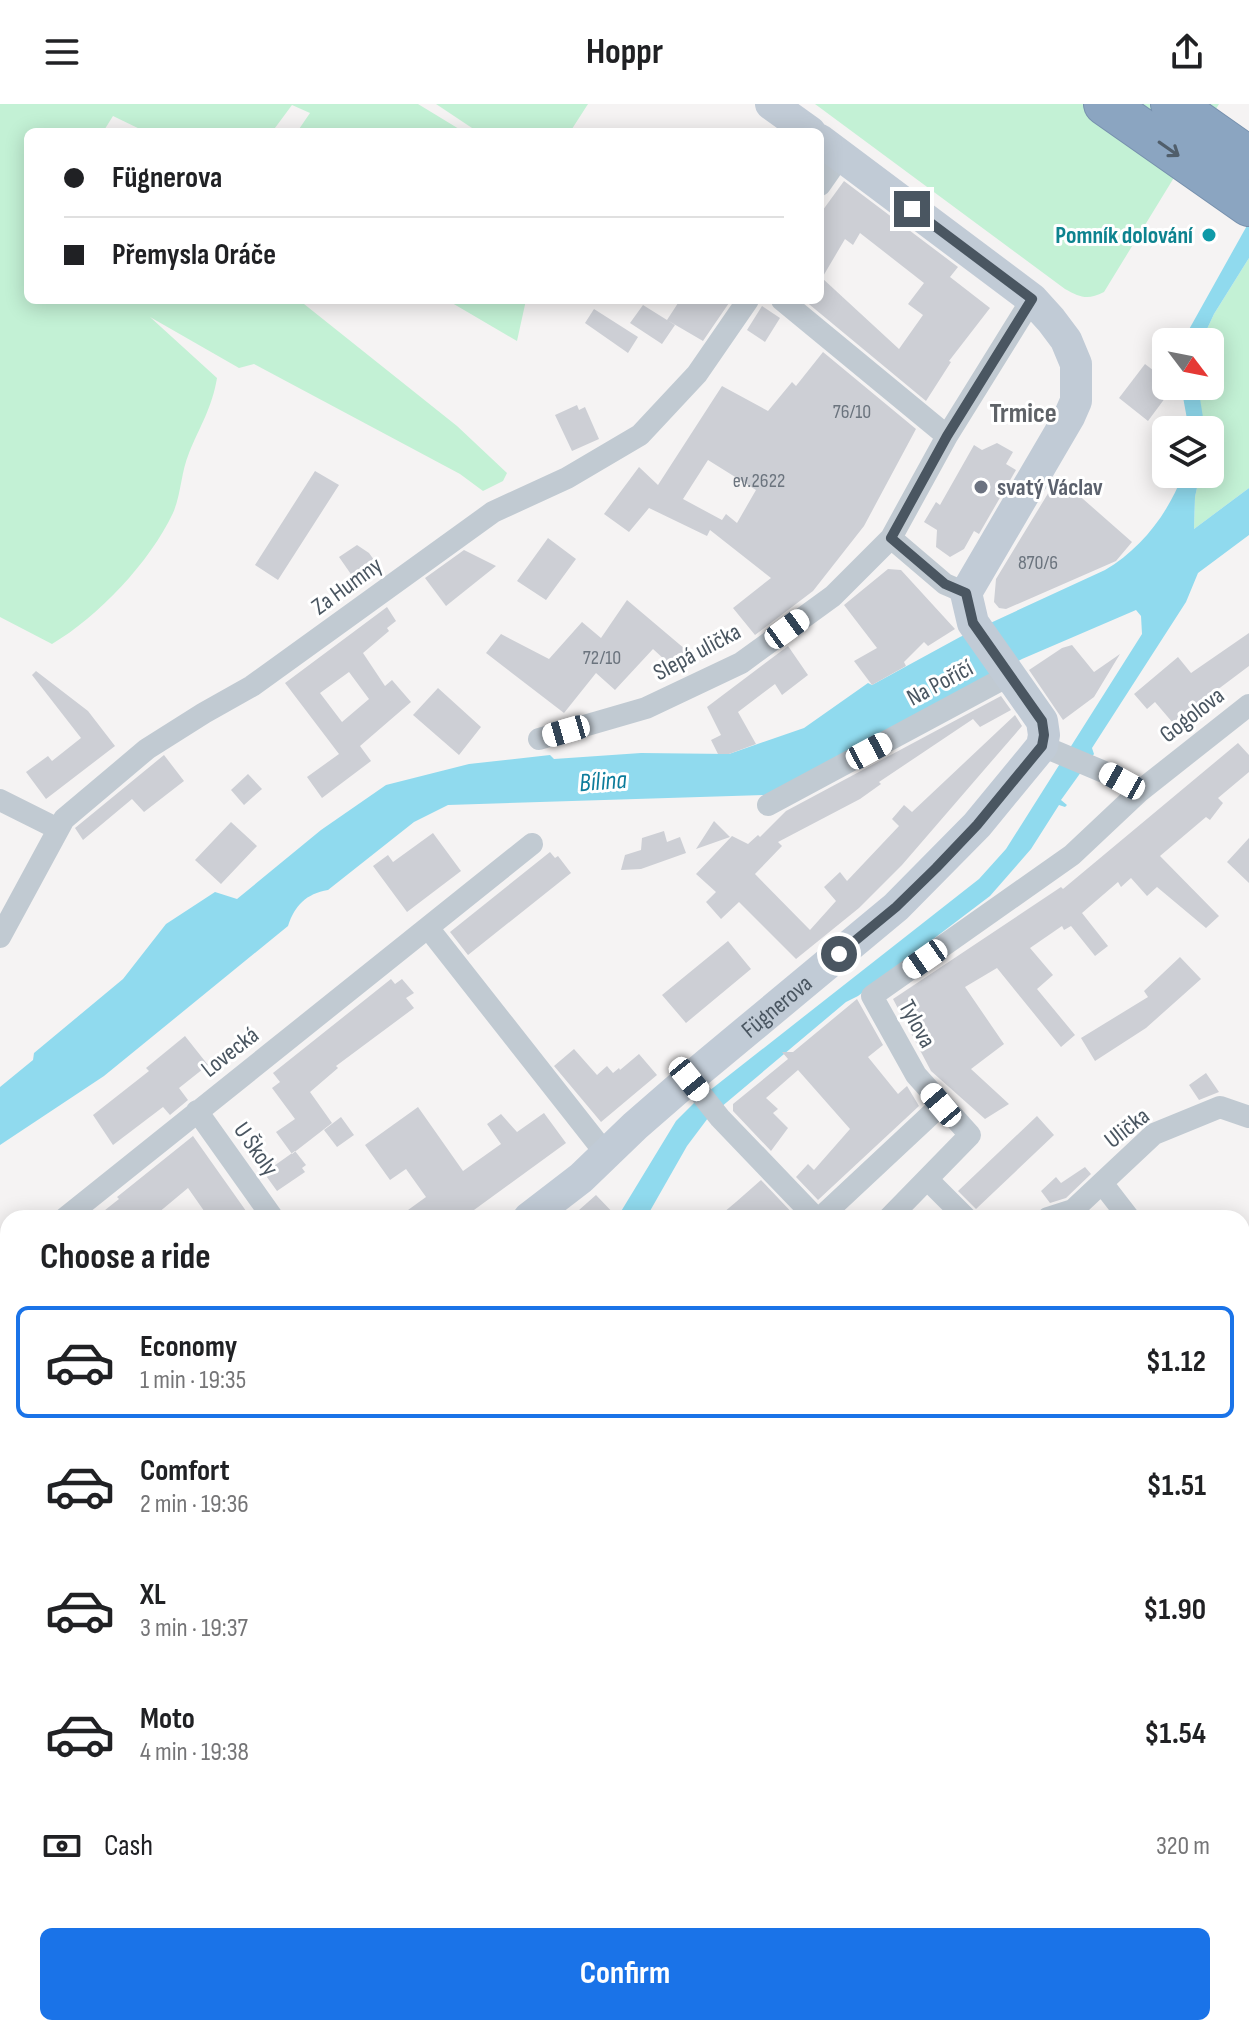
<!DOCTYPE html>
<meta charset="utf-8">
<style>
body{margin:0;font-family:"Sofia Sans Condensed",sans-serif;background:#f6f6f6;color:#202124;height:100vh;display:flex;flex-direction:column;font-size:30px;white-space:nowrap}
*{box-sizing:border-box;margin:0}
p{font-size:26px;color:#757577}
.icon{flex:none;width:44px;height:44px;fill:none;stroke:currentColor;stroke-width:2;stroke-linecap:round;stroke-linejoin:round}
.map{position:relative;flex:1;overflow:hidden}
.sheet{position:absolute;left:0px;top:1106px;width:1250px;height:826px;display:flex;flex-direction:column;background:#fff;border-radius:24px 24px 0 0;box-shadow:0 4px 20px #0003}
.sheet>*{flex:none}
.guide{position:absolute;left:24px;top:24px;width:800px;height:176px;border-radius:12px;box-shadow:0 4px 20px #0003;display:grid;align-content:center;height:176px;padding:0 40px;background:#fff}
.needle{width:52px;rotate:122deg}
.tools{position:absolute;left:1152px;top:224px;display:grid;gap:16px}
.tools a{display:grid;place-items:center;width:72px;height:72px;border-radius:12px;background:#fff;box-shadow:0 4px 20px #0003;font-size:40px}
.end{position:absolute;width:36px;height:36px;margin:-18px;border:10px solid #4a5661;background:#fff;box-shadow:0 0 0 4px #fff}
.from{border-radius:50%}
.car{position:absolute;width:24px;height:48px;margin:-24px -12px;border-radius:10px;box-shadow:0 0 6px 2px #0007;background:linear-gradient(#fff 24%,#345 0 40%,#fff 0 76%,#345 0 86%,#fff 0)}
.guide b{display:flex;align-items:center;gap:28px;height:76px;font-size:30px}
.guide b+b{border-top:2px solid #e0e0e0}
.guide i{width:20px;height:20px;background:#202124}
ul{padding:0;list-style:none}
li{display:flex;align-items:center;gap:24px;height:112px;margin:0 16px 12px;padding:0 24px;border:4px solid transparent;border-radius:12px}
li div{flex:1}
li b{display:block;font-size:30px}
li em{font-style:normal;font-weight:700}
li.selected{border-color:#1a73e8}
li>.icon{width:72px;height:72px;stroke-width:1.5}
h2{padding:0 40px;font-size:36px;line-height:96px}
.pay{display:flex;align-items:center;gap:20px;height:88px;padding:0 40px;font-size:30px}
.pay p{margin-inline-start:auto}
.primary-button{display:flex;gap:16px;margin-top:auto;padding:16px 40px}
.primary-button a{flex:1;height:92px;border-radius:12px;background:#1a73e8;color:#fff;font-size:32px;font-weight:700;line-height:92px;text-align:center}
header{display:flex;justify-content:space-between;align-items:center;height:104px;padding:0 40px;background:#fff;font-size:36px;font-weight:700}
.map>svg:first-child{display:block}
.green{fill:#c3f1d5}
.water{fill:#90daee}
.building{fill:#cdcfd5;fill-rule:evenodd}
.lines{fill:none;stroke-linecap:round;stroke-linejoin:round}
.motorway-casing{stroke:#7690ad;stroke-width:44}
.minor{stroke:#c1cad2;stroke-width:22}
.secondary{stroke:#c1cbd6;stroke-width:32}
.motorway{stroke:#8ba5c1;stroke-width:42}
.oneway{stroke:#505e6b}
.route{stroke:#4a5661;stroke-width:10}
.culture-dot{fill:#0f9aa8;stroke:#fff;stroke-width:3}
.worship-dot{fill:#6b7280;stroke:#fff;stroke-width:3}
.labels{text-anchor:middle;dominant-baseline:central;stroke-width:6;stroke-linejoin:round;paint-order:stroke}
.number-label{font-size:20px;fill:#6b747e}
.culture-label{font-size:24px;font-weight:bold;fill:#0d838f;stroke:#fff;text-anchor:end}
.worship-label{font-size:24px;font-weight:bold;fill:#5b616d;stroke:#fff;text-anchor:start}
.street-label{font-size:24px;fill:#4a5661;stroke:#fff}
.water-label{font-size:26px;font-style:italic;fill:#0c7c9b;stroke:#fff}
.quarter-label{font-size:28px;font-weight:bold;fill:#5f6368;stroke:#fff}
</style>
<header><svg class="icon" aria-label="menu" viewBox="0 0 24 24"><path d="M4 6h16M4 12h16M4 18h16"/></svg>Hoppr<svg class="icon" aria-label="share" viewBox="0 0 24 24"><path d="M12 15V3M7 8l5-5 5 5M5 13v7h14v-7"/></svg></header>
<div class="map">
<svg width="1249" height="1931" viewBox="0 0 1249 1931">
<rect width="100%" height="100%" fill="#f5f3f3"/>
<path class="green" d="M0 0H418L464 28H297L310 9 292 1 272 28H146L113 12 103 28H28V196H299L457 322 507 369 503 377 483 387 460 370 254 260 239 264 150 213 217 274C212 304 200 322 189 349 181 368 181 391 173 409 150 458 98 513 52 540L0 513Z
M436 0H588L570 28H478Z
M815 0H1219L1104 188C1088 196 1081 194 1065 185Z
M1249 154V384L1194 425 1195 393 1200 370H1210V326H1205L1203 321 1198 282H1210V238H1201L1214 210Z
M447 196H526L517 237Z
M1242 1741 1249 1745V1931H1052L1050 1924H1242Z"/>
<path class="water" d="M1249 118V154L1214 210 1201 238H1182Z
M1181 282H1198L1205 326H1189Z
M1183 370H1200L1195 393 1194 425 1249 384V431L1198 469 1186 498 1092 644 1094 650 1061 696 1067 701 1065 703 1059 701 1031 745 990 792 858 892 846 898 708 1014 687 1042 646 1114H617L676 1017 695 998 979 775 1006 745 1142 530 1141 512 1136 506 1022 555 765 691 448 701 414 718 328 786C306 790 295 801 288 822L104 972 0 1041V983L33 956 34 949 123 875 166 820 215 788 237 795 321 726 386 681 469 660 550 651 554 655 641 649 729 650 804 624 868 579 872 581 960 533 1105 466C1141 445 1168 410 1183 370Z
M0 1366 8 1375V1425L0 1416Z
M229 1924H280L279 1931H228Z"/>
<path class="building" d="M844 77 958 163 950 173 990 204 949 257 951 258 926 297 804 196H820V110ZM860 129 924 179 908 200 923 211 899 245 822 174 845 135 853 141Z
M680 196H731L703 237 667 216Z
M643 201 675 221 662 240 630 219Z
M762 202 780 214 765 238 747 226Z
M594 205 638 233 628 249 585 219Z
M823 248 916 325 864 422 813 487 755 531 733 504 771 474 710 426 707 432 649 404 629 428 604 410 639 363 658 381 722 282 768 307 792 278 796 282ZM708 356 756 386 737 419 726 410 722 416 683 395Z
M1145 260 1166 276V282H1174L1148 317 1119 294Z
M577 301 579 306 585 303 599 335 572 347 555 311Z
M997 339 1013 348 1006 360 1016 366 979 430 974 427 964 445 950 453 936 443 937 426 924 418 936 398 940 401 974 341 982 346Z
M315 367 339 381 278 476 255 461Z
M1058 373 1132 438 1116 457 1006 505 999 504 994 498 996 475Z
M548 434 576 455 546 496 517 477Z
M357 441 369 449 377 460 355 476 339 453Z
M464 446 496 462 446 502 425 474Z
M888 465 901 466 955 525 928 542 924 538 904 558 906 562 872 581 854 557 877 544 844 501Z
M627 496 692 551 677 567 653 545 615 586 596 569 564 609 486 549 501 530 549 555 582 518 601 534Z
M387 503 396 517 387 524 389 527 363 549 385 582 392 576 411 598 360 642 371 657 322 694 307 673 339 650 285 579ZM349 568 369 595 342 618 320 589Z
M1249 529V562L1173 619 1155 598 1147 605 1134 590 1178 553 1191 569Z
M1072 541 1094 568 1120 550 1094 593 1063 616 1029 566 1062 544Z
M788 542 808 571 782 591 775 580 738 608 756 640 729 650H718L711 636 721 631 707 603Z
M36 567 88 607 115 642 46 695 26 668 48 652 52 657 81 634 32 571Z
M438 584 481 623 459 651 413 611Z
M1001 592 1011 606 980 623 973 615 879 678 881 680 860 695 778 738 782 742 755 770 810 826 836 797 824 783 840 768 847 777 899 722 892 715 904 701 912 708 1015 611 1022 622 902 761 859 804 796 855 739 798 721 815 706 798 716 788 696 770 732 732 748 740 758 731 760 733 786 707Z
M1238 639 1249 651V668L1218 694 1223 699 1210 716 1206 713 1160 752 1219 812 1206 824 1157 783 1147 792 1131 774 1121 783 1118 778 1082 809 1108 842 1095 852 1071 822 1064 826 1062 822 1030 844 1053 871 1037 885 1075 931 1061 943 997 864 965 883 1004 940 971 965 1009 1000 985 1015 931 967 893 895 1061 783 1063 785Z
M164 651 184 677 144 708 132 695 83 736 75 724Z
M248 670 262 685 244 701 231 686Z
M714 717 730 733 696 745Z
M231 718 257 742 221 780 195 756Z
M664 727 667 738 680 733 686 749 641 765 621 766 625 751 641 746 642 734Z
M433 729 461 767 407 808 373 762 388 751 393 758Z
M1249 734V779L1227 758Z
M550 748 555 754 558 752 571 769 468 851 450 828Z
M728 837 751 865 686 919 662 891Z
M1180 853 1201 875 1146 924 1095 957 1081 934 1148 893 1144 887Z
M391 875 395 880 402 875 414 889 406 894 414 904 336 962 338 964 310 988 332 1019 292 1050 276 1028 295 1015 272 984 280 978 273 969Z
M857 895 883 941 868 953 898 990 907 982 919 1002 818 1096 796 1073 808 1060 814 1066 850 1025 798 966 766 994 778 1005 773 1009 788 1024 771 1047 733 1007V1000L788 955 782 948H793Z
M185 932 208 961 179 984 188 996 170 1011 163 1003 113 1041 93 1011 149 967 146 964Z
M574 945 597 971 607 962 613 969 619 964 620 966 639 950 657 971 601 1018 554 962Z
M1206 969 1219 988 1199 996 1189 981Z
M418 1003 463 1067 501 1040 487 1020 501 1010 517 1028 544 1009 566 1039 463 1114H397L426 1093 406 1065 390 1076 365 1041Z
M1037 1012 1054 1031 976 1105 958 1087Z
M341 1013 354 1031 337 1043 324 1026Z
M193 1032 251 1114H209L188 1084 152 1114H95L119 1095 117 1093Z
M295 1047 306 1061 302 1064 305 1068 277 1087 264 1069Z
M1085 1063 1091 1070 1066 1094 1050 1099 1041 1087 1056 1073 1061 1079Z
M761 1076 797 1114H717L736 1098Z
M596 1091 618 1114H570Z"/>
<g class="lines">
<defs>
<path id="motorway" d="M1105 0 1249 101
M1172 0 1249 54"/>
</defs>
<use href="#motorway" class="motorway-casing"/>
<path class="minor" d="M820 81 841 51
M782 196 947 332
M891 434 945 480 966 489
M539 635 646 604 741 559 833 492 891 434 947 332 1032 195
M1042 642 1104 668 1140 687
M0 696 58 725
M768 701 1010 571
M429 825 606 1050
M0 833 64 715 147 645 204 609 252 582 493 408 567 374 640 331 697 270 748 196
M689 975 720 1014 816 1114
M197 1007 273 1114
M927 1075 966 1114
M1102 1079 1129 1114
M65 1114 532 740
M820 1114 941 1001
M889 1114 970 1031 916 971 872 892 1072 751 1140 687 1249 601
M1048 1114 1073 1106 1154 1030 1220 1003 1249 1013
M0 1167 8 1159
M0 1202 8 1216
M1242 1271 1249 1281
M0 1464 8 1471
M488 1931 490 1924"/>
<g class="secondary">
<path d="M771 0 810 28"/>
<path id="s1" d="M529 1114 581 1074 635 1022 689 975 896 803 977 721 1042 642 1044 631 1042 617 973 519 966 489 1069 313 1076 297V260L1066 236 1051 216 1032 195 820 36"/>
<path d="M0 1531 8 1515"/>
</g>
<use href="#motorway" class="motorway"/>
</g>
<defs><path id="oneway-shaft" d="M-6 0H5M1.5-3L5.5 0L1.5 3" fill="none" stroke-width="1.6" stroke-linecap="round" stroke-linejoin="round" transform="scale(2)"/></defs>
<use class="oneway" href="#oneway-shaft" transform="translate(1169 45) rotate(35)"/>
<g class="lines">
<path class="route" d="M839 850 896 803 936 764 977 721 1042 642 1044 631 1042 617 973 519 966 489 945 480 891 434 947 332 1032 195 912 105"/>
</g>
<circle class="culture-dot" cx="1209" cy="131" r="8"/>
<circle class="worship-dot" cx="981" cy="383" r="8"/>
<g class="labels">
<g class="number-label">
<text x="852" y="308">76/10</text>
<text x="759" y="377">ev.2622</text>
<text x="1038" y="459">870/6</text>
<text x="602" y="554">72/10</text>
</g>
<g class="culture-label">
<text x="1193" y="131">Pomník dolování</text>
</g>
<g class="worship-label">
<text x="997" y="383">svatý Václav</text>
</g>
<g class="street-label">
<text transform="translate(347 482) rotate(-36)">Za Humny</text>
<text transform="translate(697 548) rotate(-28)">Slepá ulička</text>
<text transform="translate(940 579) rotate(-28)">Na Poříčí</text>
<text transform="translate(1192 611) rotate(-38)">Gogolova</text>
<text stroke="none"><textPath href="#s1" startOffset="326">Fügnerova</textPath></text>
<text transform="translate(917 920) rotate(61)">Tylova</text>
<text transform="translate(230 948) rotate(-38)">Lovecká</text>
<text transform="translate(1127 1024) rotate(-38)">Ulička</text>
<text transform="translate(256 1045) rotate(55)">U Školy</text>
</g>
<g class="water-label">
<text transform="translate(603 678) rotate(-4)">Bílina</text>
</g>
<g class="quarter-label">
<text x="1023" y="309">Trmice</text>
</g>
</g>
</svg>
<div class="tools">
<a><svg class="needle" viewBox="-14 -14 28 28"><path d="M0-13l5 13h-10z" fill="#e53935"/><path d="M0 13l5-13h-10z" fill="#757577"/></svg></a>
<a><svg class="icon" aria-label="layers" viewBox="0 0 24 24"><path d="M12 4l9 5-9 5-9-5zM3 14l9 5 9-5"/></svg></a>
</div>
<i class="end from" style="left:839px;top:850px"></i>
<i class="end" style="left:912px;top:105px"></i>
<i class="car" style="left:787px;top:525px;rotate:54deg"></i>
<i class="car" style="left:566px;top:627px;rotate:254deg"></i>
<i class="car" style="left:869px;top:647px;rotate:62deg"></i>
<i class="car" style="left:1122px;top:677px;rotate:299deg"></i>
<i class="car" style="left:925px;top:855px;rotate:235deg"></i>
<i class="car" style="left:689px;top:975px;rotate:141deg"></i>
<i class="car" style="left:941px;top:1001px;rotate:320deg"></i>
<div class="guide">
<b><i class="from"></i>Fügnerova</b>
<b><i></i>Přemysla Oráče</b>
</div>
<section class="sheet">
<h2>Choose a ride</h2>
<ul>
<li class="selected"><svg class="icon" aria-label="car" viewBox="0 0 24 24"><path d="M5 17H2v-5l4-1 3-4h7l3 4 3 1v5h-3M9 17h6M6 11h13"/><circle cx="7" cy="17" r="2"/><circle cx="17" cy="17" r="2"/></svg><div><b>Economy</b><p>1 min · 19:35</p></div><em>$1.12</em></li>
<li><svg class="icon" aria-label="car" viewBox="0 0 24 24"><path d="M5 17H2v-5l4-1 3-4h7l3 4 3 1v5h-3M9 17h6M6 11h13"/><circle cx="7" cy="17" r="2"/><circle cx="17" cy="17" r="2"/></svg><div><b>Comfort</b><p>2 min · 19:36</p></div><em>$1.51</em></li>
<li><svg class="icon" aria-label="car" viewBox="0 0 24 24"><path d="M5 17H2v-5l4-1 3-4h7l3 4 3 1v5h-3M9 17h6M6 11h13"/><circle cx="7" cy="17" r="2"/><circle cx="17" cy="17" r="2"/></svg><div><b>XL</b><p>3 min · 19:37</p></div><em>$1.90</em></li>
<li><svg class="icon" aria-label="car" viewBox="0 0 24 24"><path d="M5 17H2v-5l4-1 3-4h7l3 4 3 1v5h-3M9 17h6M6 11h13"/><circle cx="7" cy="17" r="2"/><circle cx="17" cy="17" r="2"/></svg><div><b>Moto</b><p>4 min · 19:38</p></div><em>$1.54</em></li>
</ul>
<div class="pay"><svg class="icon" aria-label="cash" viewBox="0 0 24 24"><path d="M3 7h18v10H3z"/><circle cx="12" cy="12" r="2"/></svg>Cash<p>320 m</p></div>
<div class="primary-button"><a>Confirm</a></div>
</section>
</div>
